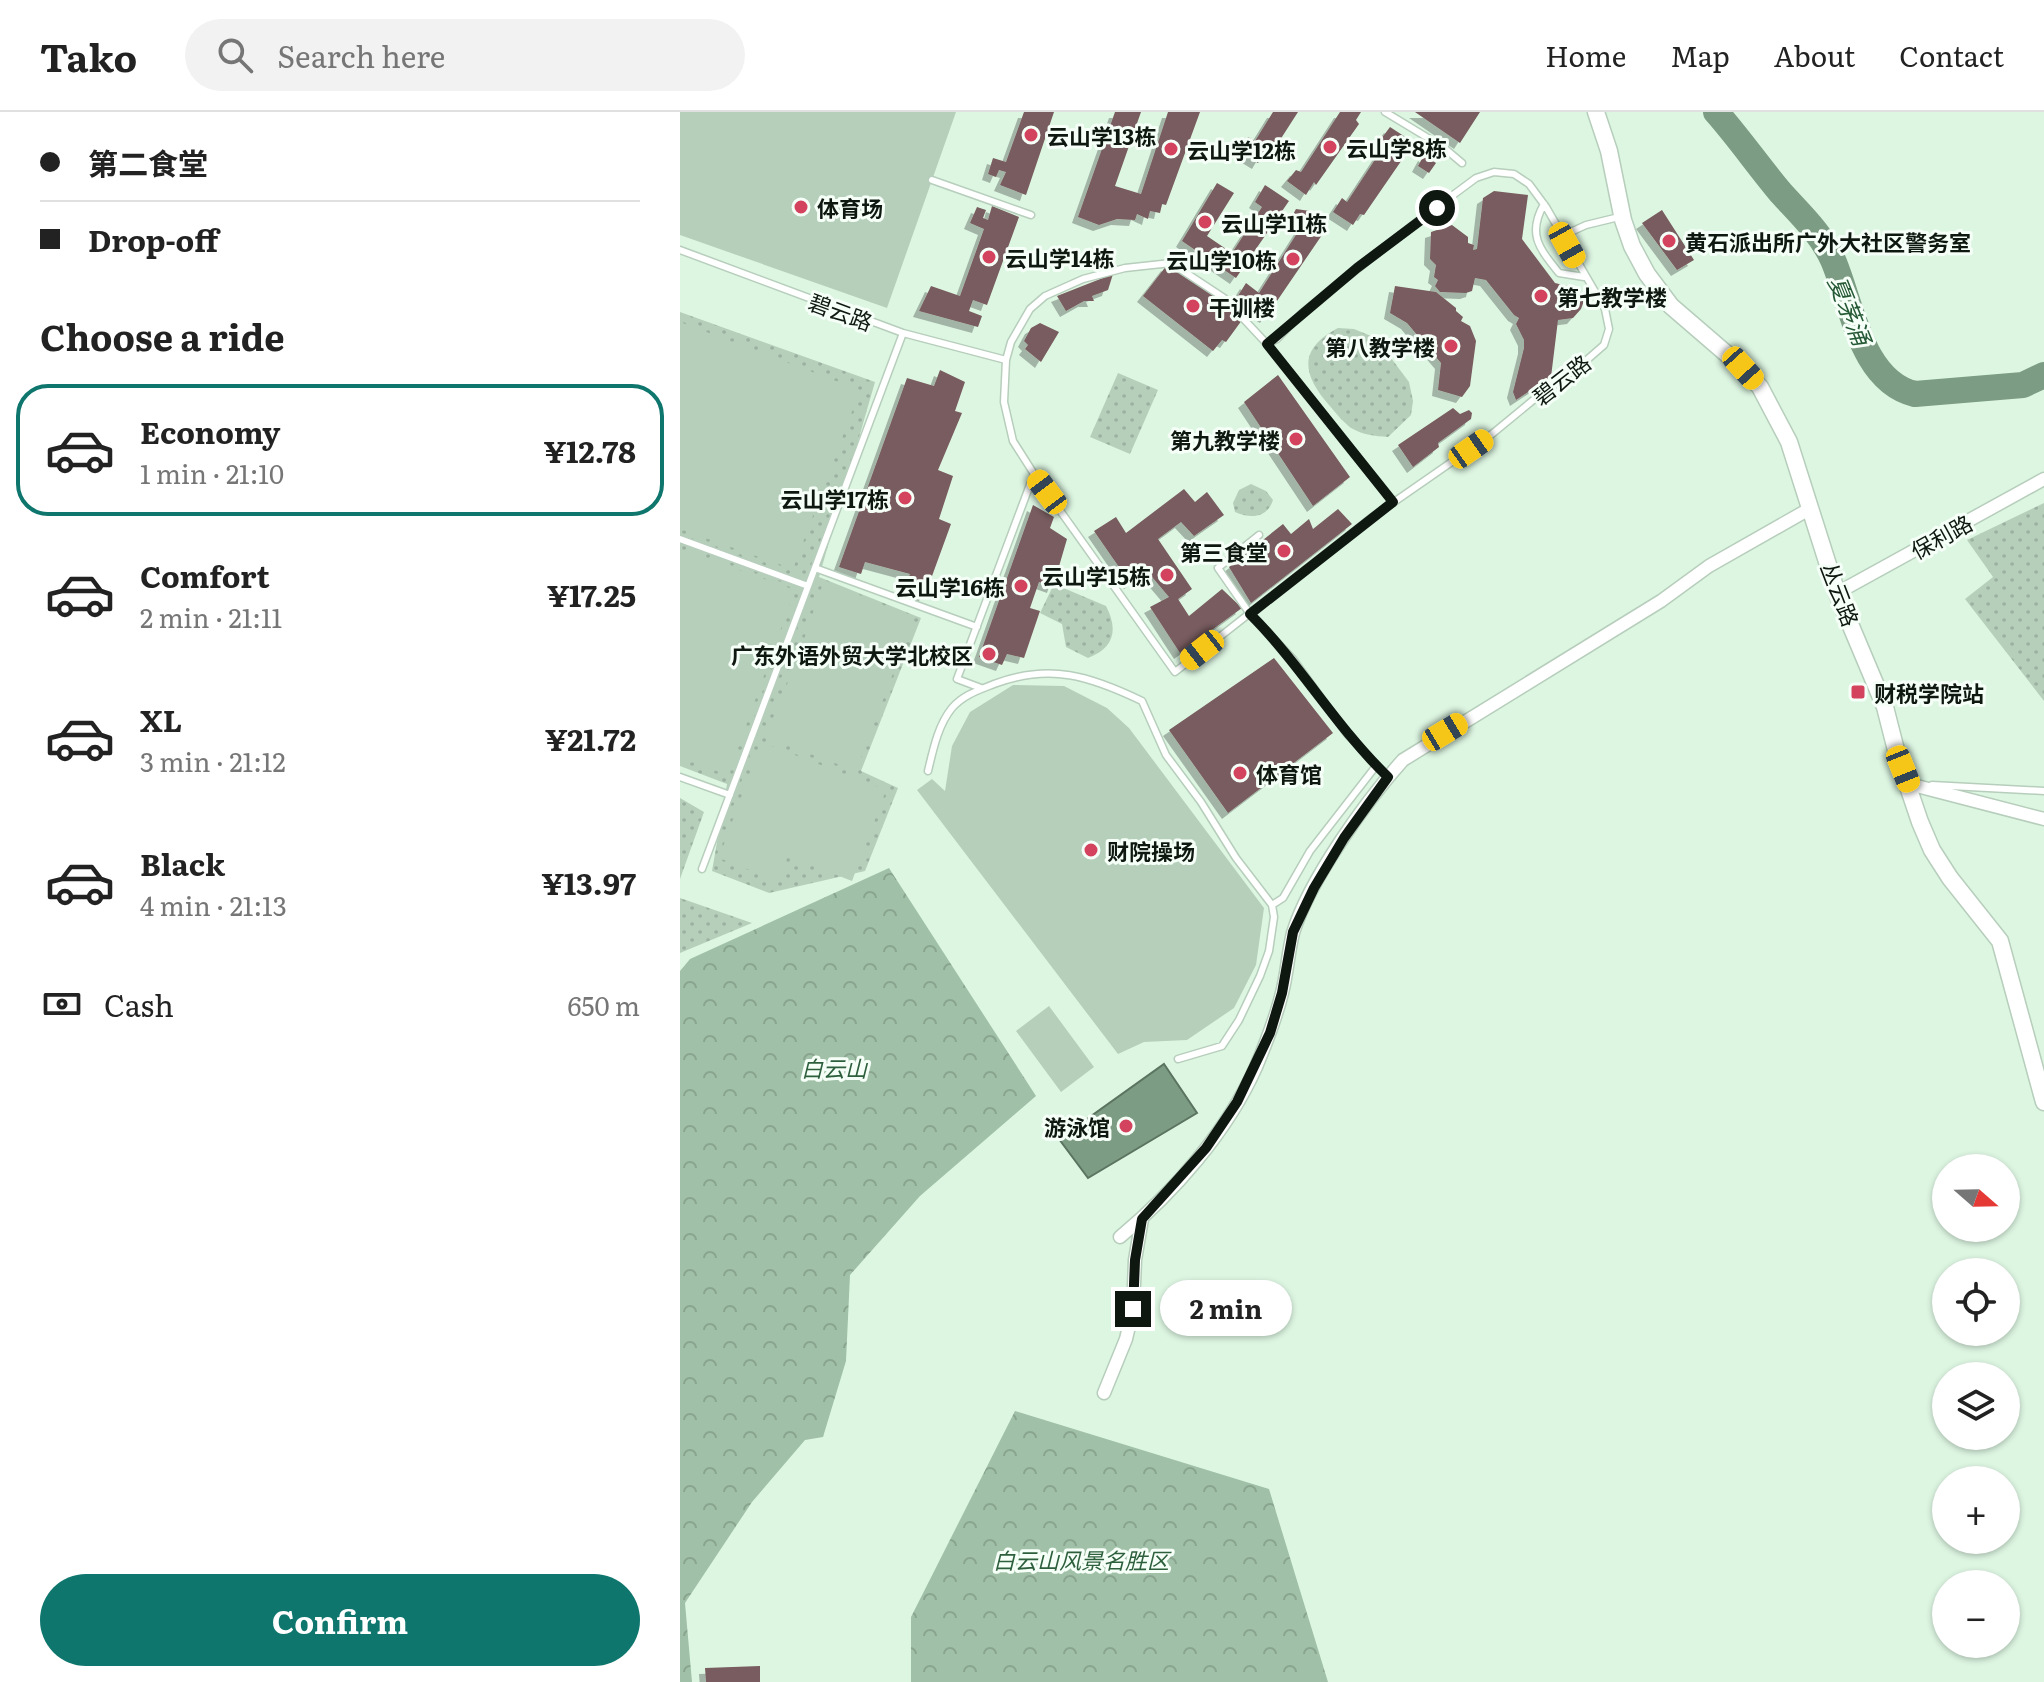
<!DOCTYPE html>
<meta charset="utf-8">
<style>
body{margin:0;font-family:Literata,"Noto Sans SC",serif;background:#f2f2f2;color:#222;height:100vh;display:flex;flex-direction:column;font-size:30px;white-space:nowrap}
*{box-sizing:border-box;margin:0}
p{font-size:26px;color:#767676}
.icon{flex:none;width:44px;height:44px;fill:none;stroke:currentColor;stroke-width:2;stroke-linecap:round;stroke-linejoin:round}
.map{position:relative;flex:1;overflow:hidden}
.sheet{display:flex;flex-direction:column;background:#fff;width:680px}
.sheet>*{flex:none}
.guide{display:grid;align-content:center;height:176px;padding:0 40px;background:#fff}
.needle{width:52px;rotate:110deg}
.controls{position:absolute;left:1252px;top:1042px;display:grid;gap:16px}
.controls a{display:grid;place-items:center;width:88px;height:88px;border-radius:50%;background:#fff;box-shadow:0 2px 6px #0004;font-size:40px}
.end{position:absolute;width:36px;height:36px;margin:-18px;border:10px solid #0f1711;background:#fff;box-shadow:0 0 0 4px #fff}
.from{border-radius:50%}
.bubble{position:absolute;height:56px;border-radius:28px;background:#fff;box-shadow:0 2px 6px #0004;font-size:26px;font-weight:700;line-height:56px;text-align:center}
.car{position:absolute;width:24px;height:48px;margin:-24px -12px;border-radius:10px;box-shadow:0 0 6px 2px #0007;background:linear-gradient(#f5c518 24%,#345 0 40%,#f5c518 0 76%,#345 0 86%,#f5c518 0)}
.guide b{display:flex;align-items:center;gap:28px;height:76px;font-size:30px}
.guide b+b{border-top:2px solid #e0e0e0}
.guide i{width:20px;height:20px;background:#222}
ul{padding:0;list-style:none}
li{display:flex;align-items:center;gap:24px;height:132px;margin:0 16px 12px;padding:0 24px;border:4px solid transparent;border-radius:32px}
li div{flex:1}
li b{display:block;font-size:30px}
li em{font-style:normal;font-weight:700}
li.on{border-color:#0f766e}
li>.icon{width:72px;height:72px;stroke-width:1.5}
h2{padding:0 40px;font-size:36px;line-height:96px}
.pay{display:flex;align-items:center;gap:20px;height:88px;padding:0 40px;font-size:30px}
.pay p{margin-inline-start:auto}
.action{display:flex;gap:16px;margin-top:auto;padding:16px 40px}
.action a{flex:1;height:92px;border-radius:48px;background:#0f766e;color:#fff;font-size:32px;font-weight:700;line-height:92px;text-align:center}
header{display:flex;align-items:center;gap:48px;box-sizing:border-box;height:112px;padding:0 40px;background:#fff;border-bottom:2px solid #e0e0e0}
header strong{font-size:38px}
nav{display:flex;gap:44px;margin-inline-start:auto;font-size:28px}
.search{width:560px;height:72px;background:#f2f2f2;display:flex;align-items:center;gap:20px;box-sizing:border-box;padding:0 28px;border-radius:44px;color:#767676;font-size:30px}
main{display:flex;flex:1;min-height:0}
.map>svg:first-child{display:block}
.green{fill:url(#green-dots)}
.forest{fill:url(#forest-crowns)}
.pitch{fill:#b6cfbb}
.water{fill:#7c9c83;stroke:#5b7461;stroke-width:2}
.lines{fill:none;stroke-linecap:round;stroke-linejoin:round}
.river{stroke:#7c9c83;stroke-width:26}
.building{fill:#785c5e;filter:url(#shadow)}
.service-casing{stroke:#b6cebb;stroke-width:9}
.minor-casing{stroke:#b6cebb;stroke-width:15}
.tertiary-casing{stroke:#b6cebb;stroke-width:19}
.service{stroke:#fff;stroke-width:6}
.minor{stroke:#fff;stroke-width:12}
.tertiary{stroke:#fff;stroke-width:16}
.route{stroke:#0f1711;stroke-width:10}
.poi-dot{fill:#d3435e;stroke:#f5fff7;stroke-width:3}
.labels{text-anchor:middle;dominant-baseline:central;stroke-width:6;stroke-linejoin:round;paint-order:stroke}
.poi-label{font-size:22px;font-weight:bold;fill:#0f1711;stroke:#f5fff7;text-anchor:start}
.street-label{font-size:22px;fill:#0f1711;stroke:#f5fff7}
.park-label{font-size:22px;font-style:italic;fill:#2d5f3c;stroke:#f5fff7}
.water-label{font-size:24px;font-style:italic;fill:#265936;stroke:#f5fff7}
</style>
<header>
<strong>Tako</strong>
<div class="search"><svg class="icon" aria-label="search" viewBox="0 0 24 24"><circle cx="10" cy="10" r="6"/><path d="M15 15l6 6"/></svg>Search here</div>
<nav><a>Home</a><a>Map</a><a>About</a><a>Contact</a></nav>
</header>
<main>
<section class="sheet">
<div class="guide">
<b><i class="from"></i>第二食堂</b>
<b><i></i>Drop-off</b>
</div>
<h2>Choose a ride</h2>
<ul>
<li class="on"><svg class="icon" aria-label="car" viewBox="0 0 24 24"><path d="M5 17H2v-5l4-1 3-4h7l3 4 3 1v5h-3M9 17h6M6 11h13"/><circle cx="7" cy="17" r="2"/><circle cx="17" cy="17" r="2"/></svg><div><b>Economy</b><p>1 min · 21:10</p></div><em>¥12.78</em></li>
<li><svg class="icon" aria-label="car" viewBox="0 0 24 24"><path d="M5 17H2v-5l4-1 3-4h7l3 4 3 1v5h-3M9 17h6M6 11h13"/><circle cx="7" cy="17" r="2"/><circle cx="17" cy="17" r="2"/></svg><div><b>Comfort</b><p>2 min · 21:11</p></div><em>¥17.25</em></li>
<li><svg class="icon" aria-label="car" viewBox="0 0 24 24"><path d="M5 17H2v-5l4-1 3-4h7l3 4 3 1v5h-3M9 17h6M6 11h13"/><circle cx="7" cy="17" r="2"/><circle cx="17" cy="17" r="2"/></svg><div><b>XL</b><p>3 min · 21:12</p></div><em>¥21.72</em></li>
<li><svg class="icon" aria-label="car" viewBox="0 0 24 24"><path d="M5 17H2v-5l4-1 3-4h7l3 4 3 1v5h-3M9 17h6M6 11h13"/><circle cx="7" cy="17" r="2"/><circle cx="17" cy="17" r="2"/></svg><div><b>Black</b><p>4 min · 21:13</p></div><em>¥13.97</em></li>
</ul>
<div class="pay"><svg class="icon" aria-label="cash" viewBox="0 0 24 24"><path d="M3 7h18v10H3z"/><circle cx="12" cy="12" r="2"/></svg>Cash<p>650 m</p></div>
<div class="action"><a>Confirm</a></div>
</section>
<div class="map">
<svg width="1364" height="1570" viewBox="0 0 1364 1570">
<defs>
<pattern id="green-dots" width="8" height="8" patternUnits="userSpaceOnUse" patternTransform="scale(2)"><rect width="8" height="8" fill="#b6cfbb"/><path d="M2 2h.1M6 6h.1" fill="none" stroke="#9bb1a0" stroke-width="1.8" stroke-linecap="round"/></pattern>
<pattern id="forest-crowns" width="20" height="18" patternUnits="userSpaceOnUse" patternTransform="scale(2)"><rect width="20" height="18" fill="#a0c0a7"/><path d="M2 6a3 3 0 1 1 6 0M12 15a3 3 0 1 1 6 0" fill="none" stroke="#89a48f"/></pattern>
<filter id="shadow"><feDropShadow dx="-6" dy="6" stdDeviation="0" flood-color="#0004"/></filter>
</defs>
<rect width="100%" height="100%" fill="#ddf6e2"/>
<path class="green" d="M0 200 195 270 139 465 241 506 181 659 218 676 185 759 89 781 32 759 47 672 0 654Z
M658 216 674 217 696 226 729 270 733 289 731 303 708 325C695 324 683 323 671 316 663 310 655 300 649 293 622 262 618 237 658 216Z
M438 261 478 278 450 342 410 325Z
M571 372 586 379 593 388C587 406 571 407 555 400L553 391 559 378Z
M1364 391V589L1285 487 1313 465 1287 428Z
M374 472 426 494C438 517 435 536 408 546L386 535 382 512 360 501Z
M0 686 24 700 0 767Z
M0 786 72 811 0 841Z"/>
<path class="forest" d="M209 756 356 984 240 1084 170 1163 166 1249 143 1325 125 1328 72 1390 5 1491 12 1570H0V859L10 847Z
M335 1299 589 1377 648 1570H231V1505Z"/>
<path class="pitch" d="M0 0H276L207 196 0 123Z
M0 210 180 278 113 457 0 417Z
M0 437 115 478 48 663 0 646Z
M144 468 234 506 176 659 85 625 116 551Z
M333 573 384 574 427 596 449 616 584 796 576 853 554 896 507 928 464 930 438 942 237 678 252 667 265 679 272 634 290 600Z
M81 630 206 678 172 769 108 744 98 769 39 746Z
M369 894 414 955 381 980 336 919Z"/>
<path class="water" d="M484 952 517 1001 408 1066 379 1027Z"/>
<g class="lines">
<path class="river" d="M1036 0C1059 26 1079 55 1101 81 1120 102 1141 121 1153 148 1172 192 1181 269 1235 282L1343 273 1364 263"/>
</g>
<path class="building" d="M344 0H374L346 83 320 73 326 60 319 58 316 65 308 62 313 46 326 50Z
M435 0H461L435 74 461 82 488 0H520L486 93 482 92 480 101 470 99 468 107 457 102 455 108 437 107 419 113 398 105Z
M593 0H618L591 42 585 39 578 51 560 40 568 25 575 29Z
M660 0H681L676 8 679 12 636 73 634 70 626 83 607 69 616 58 621 60Z
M735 0H800L780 31Z
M710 15 730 28 723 39 726 42 684 103 680 102 673 113 653 100 662 86 667 90 706 31 701 27Z
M744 43 756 51 749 61 738 54Z
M537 71 554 81 527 124 552 141 582 95 575 90 585 73 609 89 556 166 502 129Z
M814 79 848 83 842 127 875 171 899 177 905 186 901 197 893 206 878 208 871 265 836 288 833 280 844 236V228L836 212 839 206 834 203 806 168 795 166 792 179 786 181 760 180 755 174 758 168 754 165 756 153 750 147 751 120 772 113 788 125V131L794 133 793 138 797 137 803 86Z
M312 94 339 105 307 193 293 188 289 199 302 204 298 215 239 199 251 174 280 184 304 117 290 111 297 95 306 98 303 106 308 108Z
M616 97 630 99 645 109 638 121 642 123 586 205 556 187 566 171 579 181 621 115 610 108Z
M982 98 1014 148 997 158 962 111Z
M487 153 565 204 546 230 542 228 533 239 463 184Z
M433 162 428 178 412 184 414 189H404L386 199 377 184Z
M715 174 756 180 776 196V199L783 205 781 209 790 214 796 229 790 274 782 285 758 278 761 251 727 211 710 201Z
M360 211 379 220 361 250 345 237 348 233 344 229 351 216Z
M260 258 285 270 275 299 282 301 258 358 273 364 259 407 271 412 244 486 224 477 230 462 185 450 181 462 159 455 227 266 254 274Z
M598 263 670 365 633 394 564 290Z
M773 296 780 302 789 298 792 301 791 307 758 331 759 335 733 355 718 333Z
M504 377 515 390 527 380 544 403 514 424 501 410 478 427 512 477 498 487 509 504 542 477 562 496 500 541 470 495 489 485 467 459 450 471 414 419 436 405 446 421Z
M353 393 374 405 370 416 387 427 373 475 359 470 350 496 360 499 344 546 327 542 322 553 299 545Z
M658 397 672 412 571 491 549 455 603 412 611 422 629 407 633 417Z
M594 546 653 621 548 701 489 618Z
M80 1554V1570H26L25 1556Z"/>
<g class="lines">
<defs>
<path id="service" d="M705 0 763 35 782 51
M814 60 834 62 849 72 866 95 925 197 929 217 924 233 901 253 857 285 812 322 691 406 495 560 354 362 333 329 324 290 326 248 331 230 350 197 365 184 403 167 445 156 491 151 544 186 587 232 597 227 622 201 734 112 796 66Z
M252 68 351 103
M864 92C847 122 859 136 879 161L904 165
M882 124 906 113 939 105
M0 138 223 221 326 248
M587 232 713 390
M579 423 538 456 570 502 612 546 668 623 708 665
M0 427 128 474
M135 456 297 515
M301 576 277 567 354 362
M248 659C253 638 258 613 272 596 283 583 299 578 314 572 370 551 410 564 462 589L486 643 521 690 556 746 592 793 594 805 589 839 580 864 559 908 542 934 498 947
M0 665 50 683
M1252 673 1364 679
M22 757 223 221
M592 793 603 786 630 739 696 654"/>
<path id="minor" d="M1157 481 1364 367
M1229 672 1364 707
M440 1125C494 1080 547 1020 576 955 586 931 596 906 602 881 607 862 608 841 613 821 629 768 686 689 723 648L981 489 1029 454 1131 396
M424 1281 446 1227 453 1197 455 1148 462 1107"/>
<path id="tertiary" d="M916 0 929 39 943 108 952 134 967 162 991 194 1063 256 1080 275 1109 330 1157 481 1205 595 1217 642 1240 710 1252 738 1270 766 1320 829 1364 990"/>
</defs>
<use href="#service" class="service-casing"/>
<use href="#minor" class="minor-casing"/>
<use href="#tertiary" class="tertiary-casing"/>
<use href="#service" class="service"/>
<use href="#minor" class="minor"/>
<use href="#tertiary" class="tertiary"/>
</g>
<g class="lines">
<path class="route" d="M453 1197 455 1148 462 1107 526 1036 557 990 590 921 602 881 613 820 634 776 664 726 708 665C656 615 621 553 570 502L713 390 587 232 677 156 757 96"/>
</g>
<g class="poi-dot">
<circle cx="351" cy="23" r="8"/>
<circle cx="650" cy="35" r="8"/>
<circle cx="491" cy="37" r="8"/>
<circle cx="121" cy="95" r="8"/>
<circle cx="525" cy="110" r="8"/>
<circle cx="989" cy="129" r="8"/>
<circle cx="309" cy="145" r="8"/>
<circle cx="613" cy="147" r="8"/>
<circle cx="861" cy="184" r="8"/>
<circle cx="513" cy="194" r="8"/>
<circle cx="771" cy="234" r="8"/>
<circle cx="616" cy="327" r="8"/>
<circle cx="225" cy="386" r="8"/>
<circle cx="604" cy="439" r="8"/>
<circle cx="487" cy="463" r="8"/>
<circle cx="341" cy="474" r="8"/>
<circle cx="309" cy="542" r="8"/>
<rect x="1170" y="572" width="16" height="16" rx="4"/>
<circle cx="560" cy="661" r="8"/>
<circle cx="411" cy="738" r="8"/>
<circle cx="446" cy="1014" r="8"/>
</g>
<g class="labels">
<g class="poi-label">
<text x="367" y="23">云山学13栋</text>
<text x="666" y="35">云山学8栋</text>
<text x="507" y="37">云山学12栋</text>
<text x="137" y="95">体育场</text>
<text x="541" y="110">云山学11栋</text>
<text x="1005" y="129">黄石派出所广外大社区警务室</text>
<text x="325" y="145">云山学14栋</text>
<text x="597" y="147" text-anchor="end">云山学10栋</text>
<text x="877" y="184">第七教学楼</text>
<text x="529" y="194">干训楼</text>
<text x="755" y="234" text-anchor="end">第八教学楼</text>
<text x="600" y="327" text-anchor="end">第九教学楼</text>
<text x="209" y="386" text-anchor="end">云山学17栋</text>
<text x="588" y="439" text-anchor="end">第三食堂</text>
<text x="471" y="463" text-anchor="end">云山学15栋</text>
<text x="325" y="474" text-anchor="end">云山学16栋</text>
<text x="293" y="542" text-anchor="end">广东外语外贸大学北校区</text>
<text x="1194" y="580">财税学院站</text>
<text x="576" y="661">体育馆</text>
<text x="427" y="738">财院操场</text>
<text x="430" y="1014" text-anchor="end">游泳馆</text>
</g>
<g class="street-label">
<text transform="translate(161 199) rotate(20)">碧云路</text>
<text transform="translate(881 267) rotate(-38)">碧云路</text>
<text transform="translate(1261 424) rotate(-29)">保利路</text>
<text transform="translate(1161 482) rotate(69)">丛云路</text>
</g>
<g class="park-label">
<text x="154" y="955">白云山</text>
<text x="401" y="1447">白云山风景名胜区</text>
</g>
<g class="water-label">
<text transform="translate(1171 198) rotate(68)">夏茅涌</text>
</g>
</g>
</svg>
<div class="controls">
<a><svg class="needle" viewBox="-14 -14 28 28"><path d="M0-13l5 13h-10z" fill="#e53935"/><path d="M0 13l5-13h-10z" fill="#767676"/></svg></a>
<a><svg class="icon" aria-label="locate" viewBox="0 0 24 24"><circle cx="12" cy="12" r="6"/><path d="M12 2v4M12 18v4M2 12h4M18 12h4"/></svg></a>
<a><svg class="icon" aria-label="layers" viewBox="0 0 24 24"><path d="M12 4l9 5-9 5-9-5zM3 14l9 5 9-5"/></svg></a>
<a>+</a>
<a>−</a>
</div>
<i class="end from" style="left:757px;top:96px"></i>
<i class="end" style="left:453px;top:1197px"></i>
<div class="bubble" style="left:480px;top:1168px;width:132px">2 min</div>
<i class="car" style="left:887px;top:133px;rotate:151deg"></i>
<i class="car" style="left:1063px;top:256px;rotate:138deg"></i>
<i class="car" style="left:791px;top:337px;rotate:55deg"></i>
<i class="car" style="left:367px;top:380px;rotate:323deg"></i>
<i class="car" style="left:522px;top:538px;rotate:232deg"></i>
<i class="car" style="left:765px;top:620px;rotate:59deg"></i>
<i class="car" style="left:1223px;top:657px;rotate:158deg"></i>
</div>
</main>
